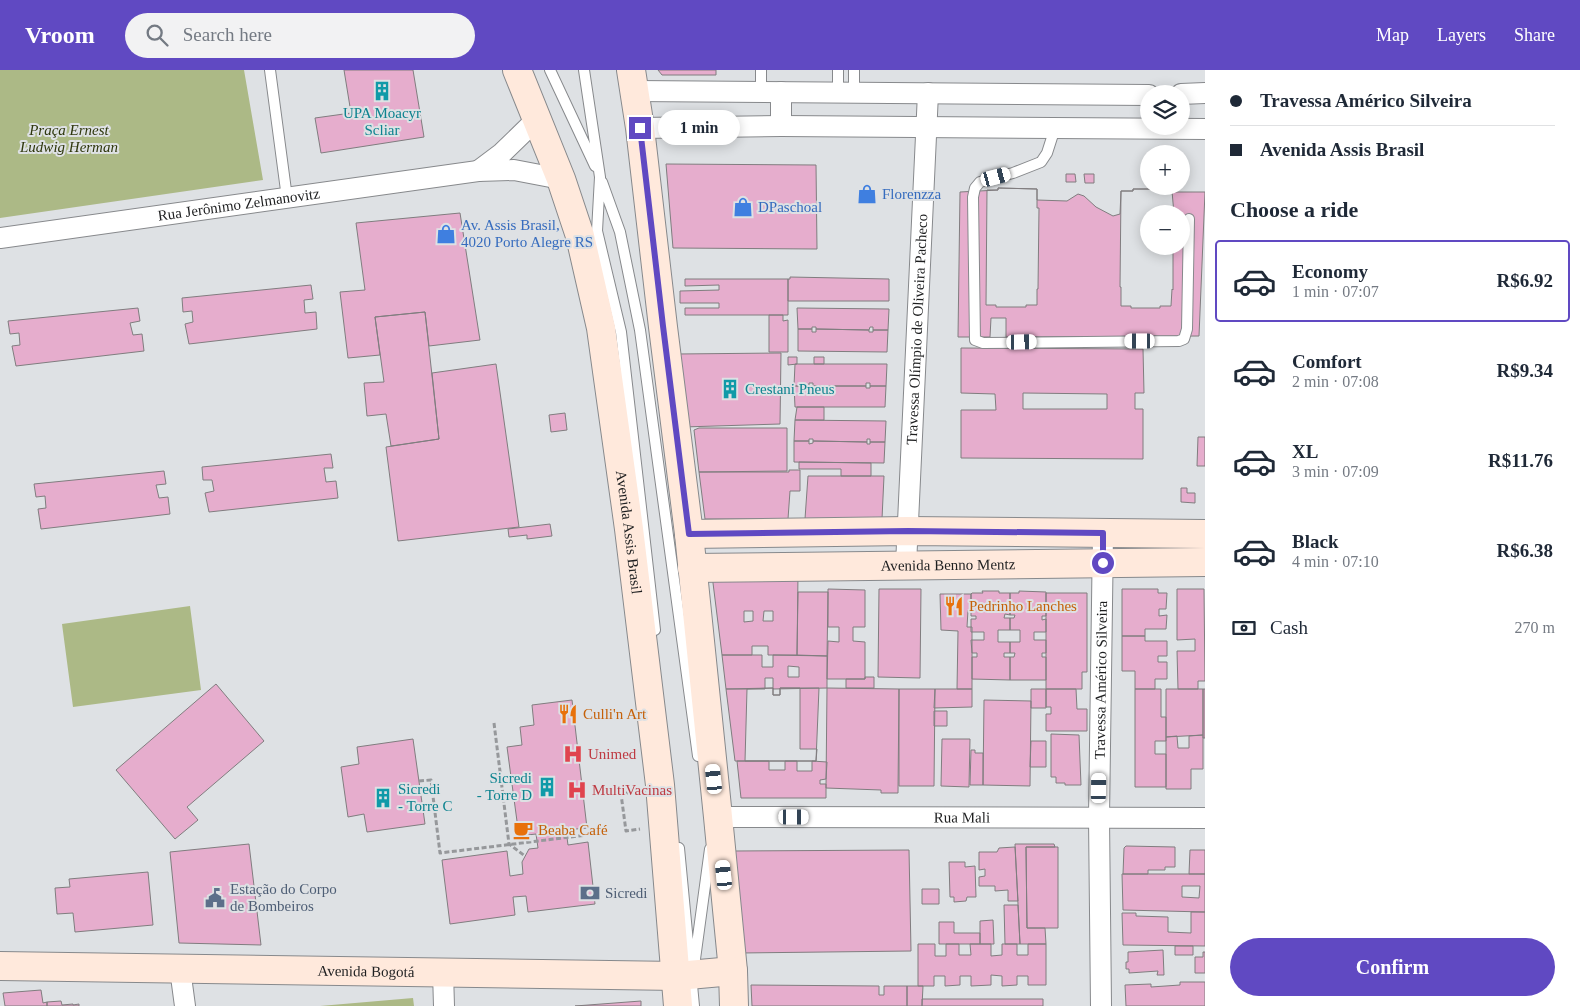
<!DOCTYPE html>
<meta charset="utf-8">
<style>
body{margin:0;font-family:"Times New Roman",serif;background:#f2f2f3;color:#1f2937;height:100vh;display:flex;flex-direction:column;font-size:19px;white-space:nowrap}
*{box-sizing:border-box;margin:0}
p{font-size:16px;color:#747a83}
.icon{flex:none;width:28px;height:28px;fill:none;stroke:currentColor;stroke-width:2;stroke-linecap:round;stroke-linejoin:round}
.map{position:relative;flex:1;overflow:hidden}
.panel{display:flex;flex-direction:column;background:#fff;width:375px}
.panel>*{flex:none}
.banner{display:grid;align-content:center;height:110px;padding:0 25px;background:#fff}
.tools{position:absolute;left:1140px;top:15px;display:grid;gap:10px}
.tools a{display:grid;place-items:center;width:50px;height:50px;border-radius:50%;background:#fff;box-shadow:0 2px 12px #0003;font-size:25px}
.end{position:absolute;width:22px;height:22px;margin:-11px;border:6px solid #6049c2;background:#fff;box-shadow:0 0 0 2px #fff}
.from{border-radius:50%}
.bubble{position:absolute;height:35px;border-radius:18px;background:#fff;box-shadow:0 2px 12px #0003;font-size:16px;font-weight:800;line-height:35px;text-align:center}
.car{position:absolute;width:15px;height:30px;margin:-15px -8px;border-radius:6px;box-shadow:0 0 4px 1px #0007;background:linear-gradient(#fff 24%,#345 0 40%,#fff 0 76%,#345 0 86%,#fff 0)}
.banner b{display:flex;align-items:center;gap:18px;height:48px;font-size:19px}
.banner b+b{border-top:1px solid #e0e1e3}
.banner i{width:12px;height:12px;background:#1f2937}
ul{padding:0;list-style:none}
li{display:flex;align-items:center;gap:15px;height:82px;margin:0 10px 8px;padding:0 15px;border:2px solid transparent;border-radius:5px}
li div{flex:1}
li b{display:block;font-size:19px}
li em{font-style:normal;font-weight:800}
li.on{border-color:#6049c2}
li>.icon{width:45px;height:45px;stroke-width:1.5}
h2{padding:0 25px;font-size:22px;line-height:60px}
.pay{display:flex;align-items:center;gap:12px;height:55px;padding:0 25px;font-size:19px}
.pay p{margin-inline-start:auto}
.action{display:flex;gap:10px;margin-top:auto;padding:10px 25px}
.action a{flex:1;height:58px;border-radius:30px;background:#6049c2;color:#fff;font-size:20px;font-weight:800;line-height:58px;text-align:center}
header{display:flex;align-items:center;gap:30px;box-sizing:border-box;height:70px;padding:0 25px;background:#6049c2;color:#fff}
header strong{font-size:24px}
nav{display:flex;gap:28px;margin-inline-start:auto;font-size:18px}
.search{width:350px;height:45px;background:#f2f2f3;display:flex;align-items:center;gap:12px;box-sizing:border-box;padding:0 18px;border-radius:28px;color:#747a83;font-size:19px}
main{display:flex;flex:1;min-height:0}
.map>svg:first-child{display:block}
.green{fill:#acb986}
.building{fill:#e6adcd;stroke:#807d7f;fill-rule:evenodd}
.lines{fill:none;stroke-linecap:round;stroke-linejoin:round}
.lane-casing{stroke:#87898c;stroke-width:12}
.street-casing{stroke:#87898c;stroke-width:22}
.secondary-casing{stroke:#87898c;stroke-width:30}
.path{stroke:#96989b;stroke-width:3;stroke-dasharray:5 2.5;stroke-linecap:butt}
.lane{stroke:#fff;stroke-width:10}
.street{stroke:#fff;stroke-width:20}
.secondary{stroke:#ffe9dc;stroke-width:28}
.route{stroke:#6049c2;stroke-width:6}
.labels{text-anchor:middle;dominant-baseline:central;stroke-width:4;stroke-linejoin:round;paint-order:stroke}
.culture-label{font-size:15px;fill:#0d838f;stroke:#dee1e4;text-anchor:start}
.park-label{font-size:15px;font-style:italic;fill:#2e370c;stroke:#dee1e4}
.shop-label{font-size:15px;fill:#366cbe;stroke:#dee1e4;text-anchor:start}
.street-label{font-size:15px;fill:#1e1f20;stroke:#dee1e4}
.food-label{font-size:15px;fill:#c56008;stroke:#dee1e4;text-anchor:start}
.health-label{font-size:15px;fill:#be3a42;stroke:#dee1e4;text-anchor:start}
.service-label{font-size:15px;fill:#4e5e75;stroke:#dee1e4;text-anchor:start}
</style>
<header>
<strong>Vroom</strong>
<div class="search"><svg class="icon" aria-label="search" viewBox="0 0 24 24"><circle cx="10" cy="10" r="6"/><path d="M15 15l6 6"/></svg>Search here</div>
<nav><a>Map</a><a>Layers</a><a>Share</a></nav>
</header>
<main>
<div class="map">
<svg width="1205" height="936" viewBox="0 0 1205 936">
<rect width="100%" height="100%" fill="#dee1e4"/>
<path class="green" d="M0 0H244L263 110 0 148Z
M190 536 201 620 73 637 62 554Z
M413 928 414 936H320Z"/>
<path class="building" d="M344 0H413L424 67 321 83 315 48 351 43Z
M658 0H716V5H662Z
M666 94 816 95 817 179 673 178Z
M1066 104H1075L1076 112H1066Z
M1084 104H1094V113H1085Z
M998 118 1037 119V138H1039L1038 219H1037V235H1026V237H996V235H986L987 120H998Z
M998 118 1037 119V130L1067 131 1078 124 1084 126 1096 137 1113 146 1120 144 1121 121H1133V119H1162V121H1172V122H1205L1199 266 1006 267V248H991L990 267H958L960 122 998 120ZM1149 144H1181V176H1149Z
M1133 119H1162V121H1172L1174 144H1149V176H1173V220L1172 219 1171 236H1160V238H1131V236H1121V217H1120L1121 121H1133Z
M460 143 480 270 429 276 425 242 375 247 380 285 348 288 340 222 365 220 356 153Z
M790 207 889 209V231H788V209H790Z
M685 209H788V245H685V238H719V233H680V221L719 220V215L685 216Z
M311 215 313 229 304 230 305 243 316 242 317 259 189 274 185 254 193 252 192 241 183 242 182 228Z
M138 238 140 251 130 253 133 265 142 264 144 281 16 296 12 276 20 275 19 263 10 264 8 251Z
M797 238 889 239 888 260H873V257H870L869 260 816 259V257H812V259H798Z
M425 242 439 369 391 376 386 344 367 346 364 313 384 312 375 247Z
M769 245H783V251L788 250V282H769Z
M798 259H812V262H816V259L869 260V262H873V260H888L887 282 798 281Z
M961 278 1143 279 1144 323H1135V339H1143V389L961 388V340H996L995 324 961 323ZM1023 323 1107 324V339H1023Z
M781 283 780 354 683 357 677 284Z
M788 287H797V294L788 295Z
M814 287H824V294H814Z
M496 294 519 457 398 471 386 377 439 369 432 303Z
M795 294H887L886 316H870V313H866V316H813V313H809V316H794Z
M794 316H809V318H813V316H866V318H870V316H886L885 337H795Z
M797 337H824V350H795Z
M565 343 567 360 551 362 549 345Z
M795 350 886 351 885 372H870V369H867V372L813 371V369H809V371H794Z
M699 358H787V401L699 402 694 360Z
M1198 367H1205V396H1197Z
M794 371H809V374L813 373V371L867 372V374H870V372H885L884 393 794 392Z
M331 384 333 398H324L326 412 336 411 338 428 209 442 205 423 214 421 212 410H203L202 397Z
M799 392 871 393V406H841V399H799Z
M789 400H800V421H790L788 449H705L699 402H789Z
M164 401 166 414 156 415 159 428 168 427 170 444 41 459 38 439 46 438 45 426 36 427 34 414Z
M808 406H884L882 449H805Z
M1181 418H1187V423H1195V433L1181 432Z
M550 454 552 466 527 469V465L509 467 508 459Z
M798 504 797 585H768V576H752V585H722L712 505ZM744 541H753V551L744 552ZM764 541H773V551H763Z
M828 519 865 520V557H853V571L865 572V609H827L828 571 839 572V557H828Z
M879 519H921L920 608 878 607Z
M1122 519H1158V523H1167L1166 539H1159V546L1167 545 1166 559H1145V566H1122Z
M1177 519H1204L1205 611H1198V619H1178L1177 581H1195V569L1177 570Z
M982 521H999V523H1010V545L1005 544 1004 548H1010V560H998V572H1010V583H1004V587H1010V610L972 609V587H977V583H972L971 570H984V562H971V549H976V546H971V524L972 523H983Z
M1019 521 1046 522V546H1042V550L1046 549V562H1034V570H1046V583H1042V587H1046V610H1010V587H1014L1015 583H1010V572H1020V560H1010V548H1014L1015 545H1010V523H1019Z
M798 522H828L827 586 797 585Z
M1046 523H1087V602H1082V619H1046Z
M940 524H971V540H968L967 557H972V619H957L958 561 941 560Z
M1122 566H1145V571H1167V586H1158V592H1167V609H1155V619H1135V601H1122Z
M722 585H762V597H773V585L827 586V618L773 619V608H765V619H726ZM788 596 799 597V607H788Z
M865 607H874V618H846V609H865Z
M216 614 264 671 187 737 198 750 175 769 116 700Z
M773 618V625H780V618H819L816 691H735L726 619Z
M773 618V625H780V618H800V679H817L816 691H745L747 619Z
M827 618 899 619 898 723H881V720L826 718Z
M899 619H935L934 716H899Z
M935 619H972V637L934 638Z
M1031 619H1046V638H1031Z
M1046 619H1076L1077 639H1087V661H1046V644H1051V637H1046Z
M1135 619H1161V647H1166V671H1155V684H1166V717H1135Z
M1166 619H1203V665L1166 667Z
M1203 619H1205V668H1203Z
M572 630 587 758 566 760 568 775 588 772 595 834 528 842 526 826 513 827 515 845 450 854 442 790 507 781 510 806 523 804 522 792 529 779 538 778 536 764 519 766 507 677 522 675 520 657 534 655 532 635Z
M984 630 1031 631 1030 716 983 715Z
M934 641H947V656H934Z
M1051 664 1079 665 1081 715H1065V713H1056V707H1051Z
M1203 665V699H1191V719H1166V667L1177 666 1178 678H1189V666Z
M413 669 425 754 367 762 364 744 348 747 341 697 359 694 357 677Z
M942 669H970L969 717 941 716Z
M1031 671H1046V697H1030Z
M971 680H975V683H983V715H970Z
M737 691H769V700H785V691H797V701H812V691L827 692 826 709 820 710V714H826V728H741Z
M249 774 261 875 179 873 170 782Z
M1015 774H1054L1055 777H1026L1027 858H1045L1046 874H1020Z
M1126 776 1175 777V797H1165V800H1148V804H1123L1124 778Z
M1015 777 1018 831H1008V820L995 821V816H979V807L985 806V799L979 800V782H997L999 778Z
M1026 777H1058V858H1027Z
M909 780 911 881 741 883 734 781Z
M1190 780H1205V804H1189Z
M949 792H965V797L975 796 976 827H967L966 831 954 832V827H950Z
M148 802 153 855 75 862 73 843 57 844 55 818 70 817 69 809Z
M1122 804H1205V842L1123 840ZM1182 816H1200L1199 828 1182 827Z
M922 819H939V834H922Z
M1004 835H1018L1020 874H1005Z
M1191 842H1205V876L1123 875 1122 843H1136V846L1168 847V862L1191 863Z
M993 850 994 874H980V851Z
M939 852H954V863H980V874H939Z
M918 874H935V886H946V874H959V885H971L970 874H991V886L1002 885V874H1017V885H1028V874H1046V915H1028V906H1017V915L1002 916V906L991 905V915L971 916V906H960V915L945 916V906H934V916H918Z
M1175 876H1193V885H1175Z
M1163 880 1164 905H1157L1158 901 1129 903V899H1126V892H1128V882Z
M1203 882H1205V903H1195V887H1203Z
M1180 912H1205V936H1126L1125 915 1151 914V917L1180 915Z
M751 915 879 916V925H884V916H907V936H752Z
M907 916H923L922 936H907Z
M41 920 43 933 47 932V936H5L3 923Z
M922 929H1043V936H922Z
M61 931 62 935 73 934V935L79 934V936H47V932Z
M641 931V936H575Z"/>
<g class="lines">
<defs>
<path id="lane" d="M270 0 287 128
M550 0 595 96
M584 0 600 107 597 161 621 262 655 560
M854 0V22
M761 22V0
M838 22V0
M1055 58 1047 83 1041 92 1013 103 980 112 975 118 973 127 975 270 983 273 1179 271 1184 269 1187 259 1189 149
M602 112 620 162 640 260 698 686
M679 778 694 936
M695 889 710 779"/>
<g id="street">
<path d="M635 21 1149 25"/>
<path d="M1181 24 1205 23"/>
<path d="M781 56V22"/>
<path d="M640 58 781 56 1205 59"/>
<path d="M478 101 502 83 537 49"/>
<path id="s1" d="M0 168 478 101 514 100 561 109"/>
<path id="s2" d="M906 495 928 23"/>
<path id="s3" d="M718 747 1205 748"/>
<path d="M180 899 185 936"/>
<path d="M443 902 444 936"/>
<path id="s4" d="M1101 936 1099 747 1103 463"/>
</g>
<g id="secondary">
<path id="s5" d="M517 0 561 109 580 166 601 258 629 459 660 715 678 936"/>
<path d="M631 0 640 58 663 257 689 464 718 747 733 901 734 936"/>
<path d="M689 464 908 461 1205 464"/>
<path id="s6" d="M692 498 1205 492"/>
<path id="s7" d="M0 896 677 906 733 901"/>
</g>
</defs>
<use href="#lane" class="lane-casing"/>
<use href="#street" class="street-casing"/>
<use href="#secondary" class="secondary-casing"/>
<path class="path" d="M494 653 509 774 525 786
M419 711 431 710 440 783 587 765
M638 721 621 724 626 761 640 759"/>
<use href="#lane" class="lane"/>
<use href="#street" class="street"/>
<use href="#secondary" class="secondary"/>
</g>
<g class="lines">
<path class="route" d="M640 58 663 256 689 464 908 461 1103 463V493"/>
</g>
<defs>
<symbol id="building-bare" viewBox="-9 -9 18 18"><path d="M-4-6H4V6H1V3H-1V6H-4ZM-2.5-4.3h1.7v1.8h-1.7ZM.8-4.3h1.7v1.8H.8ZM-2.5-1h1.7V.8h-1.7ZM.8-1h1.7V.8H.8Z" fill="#0f9aa8" stroke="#dee1e4" stroke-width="2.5" paint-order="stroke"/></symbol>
<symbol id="shop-bare" viewBox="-9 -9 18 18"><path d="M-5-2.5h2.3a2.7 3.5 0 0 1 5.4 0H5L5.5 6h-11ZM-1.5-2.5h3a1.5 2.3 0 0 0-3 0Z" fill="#3f7fe0" stroke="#dee1e4" stroke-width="2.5" paint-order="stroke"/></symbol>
<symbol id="restaurant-bare" viewBox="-9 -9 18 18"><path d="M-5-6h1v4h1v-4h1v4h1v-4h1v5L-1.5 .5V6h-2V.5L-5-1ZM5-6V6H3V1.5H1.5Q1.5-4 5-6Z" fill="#e8710a" stroke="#dee1e4" stroke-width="2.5" paint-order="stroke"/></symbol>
<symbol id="hospital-bare" viewBox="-9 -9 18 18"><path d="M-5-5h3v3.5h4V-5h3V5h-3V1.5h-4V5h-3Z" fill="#e0444e" stroke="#dee1e4" stroke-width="2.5" paint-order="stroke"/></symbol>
<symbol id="cafe-bare" viewBox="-9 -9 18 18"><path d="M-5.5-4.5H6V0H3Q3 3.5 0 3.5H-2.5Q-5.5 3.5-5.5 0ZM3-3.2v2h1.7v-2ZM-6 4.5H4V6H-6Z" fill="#e8710a" stroke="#dee1e4" stroke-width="2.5" paint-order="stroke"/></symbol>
<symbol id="bank-bare" viewBox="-9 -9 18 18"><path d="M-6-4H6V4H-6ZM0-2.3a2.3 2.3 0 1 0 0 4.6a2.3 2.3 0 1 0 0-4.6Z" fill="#5c6f8a" stroke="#dee1e4" stroke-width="2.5" paint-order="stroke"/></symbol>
<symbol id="civic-bare" viewBox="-9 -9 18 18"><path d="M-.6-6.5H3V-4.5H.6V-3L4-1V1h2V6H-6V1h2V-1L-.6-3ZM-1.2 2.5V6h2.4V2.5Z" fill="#5c6f8a" stroke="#dee1e4" stroke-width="2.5" paint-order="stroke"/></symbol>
</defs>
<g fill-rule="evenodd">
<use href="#building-bare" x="368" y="7" width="28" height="28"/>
<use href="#shop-bare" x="853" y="110" width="28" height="28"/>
<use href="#shop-bare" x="729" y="123" width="28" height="28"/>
<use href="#shop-bare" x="432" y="150" width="28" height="28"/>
<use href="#building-bare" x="716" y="305" width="28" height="28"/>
<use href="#restaurant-bare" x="940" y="522" width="28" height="28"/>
<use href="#restaurant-bare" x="554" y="630" width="28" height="28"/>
<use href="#hospital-bare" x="559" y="670" width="28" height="28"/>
<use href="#building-bare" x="533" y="703" width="28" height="28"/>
<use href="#hospital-bare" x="563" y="706" width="28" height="28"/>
<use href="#building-bare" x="369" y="714" width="28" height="28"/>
<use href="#cafe-bare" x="509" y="746" width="28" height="28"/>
<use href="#bank-bare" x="576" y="809" width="28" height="28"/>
<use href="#civic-bare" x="201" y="814" width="28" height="28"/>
</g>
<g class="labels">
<g class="culture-label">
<text x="382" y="43" text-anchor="middle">UPA Moacyr<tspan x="382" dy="17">Scliar</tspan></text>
<text x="745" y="319">Crestani Pneus</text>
<text x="532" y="708" text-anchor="end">Sicredi<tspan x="532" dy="17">- Torre D</tspan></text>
<text x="398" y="719">Sicredi<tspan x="398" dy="17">- Torre C</tspan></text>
</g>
<g class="park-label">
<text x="69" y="60">Praça Ernest<tspan x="69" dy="17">Ludwig Herman</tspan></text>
</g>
<g class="shop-label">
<text x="882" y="124">Florenzza</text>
<text x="758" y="137">DPaschoal</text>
<text x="461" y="155">Av. Assis Brasil,<tspan x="461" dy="17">4020 Porto Alegre RS</tspan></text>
</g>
<g class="street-label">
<text stroke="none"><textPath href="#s1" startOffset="241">Rua Jerônimo Zelmanovitz</textPath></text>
<text stroke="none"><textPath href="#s2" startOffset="236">Travessa Olímpio de Oliveira Pacheco</textPath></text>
<text stroke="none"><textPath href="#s5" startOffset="478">Avenida Assis Brasil</textPath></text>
<text stroke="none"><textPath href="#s6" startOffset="256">Avenida Benno Mentz</textPath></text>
<text stroke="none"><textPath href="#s4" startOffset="326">Travessa Américo Silveira</textPath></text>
<text stroke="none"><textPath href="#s3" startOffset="244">Rua Mali</textPath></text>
<text stroke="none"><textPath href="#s7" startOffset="366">Avenida Bogotá</textPath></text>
</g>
<g class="food-label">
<text x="969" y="536">Pedrinho Lanches</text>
<text x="583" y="644">Culli'n Art</text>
<text x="538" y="760">Beaba Café</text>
</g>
<g class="health-label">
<text x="588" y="684">Unimed</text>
<text x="592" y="720">MultiVacinas</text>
</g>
<g class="service-label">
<text x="230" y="819">Estação do Corpo<tspan x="230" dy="17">de Bombeiros</tspan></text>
<text x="605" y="823">Sicredi</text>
</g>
</g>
</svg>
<div class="tools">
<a><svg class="icon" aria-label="layers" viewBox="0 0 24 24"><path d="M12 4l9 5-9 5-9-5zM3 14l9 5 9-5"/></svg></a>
<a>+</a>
<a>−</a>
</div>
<i class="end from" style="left:1103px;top:493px"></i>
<i class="end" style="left:640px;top:58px"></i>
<div class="bubble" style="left:658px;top:40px;width:82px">1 min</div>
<i class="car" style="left:996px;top:107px;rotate:75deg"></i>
<i class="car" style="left:1140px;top:271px;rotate:270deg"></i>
<i class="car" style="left:1022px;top:272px;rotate:89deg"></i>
<i class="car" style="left:714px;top:709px;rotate:354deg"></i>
<i class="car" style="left:1099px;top:718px;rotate:1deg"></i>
<i class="car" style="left:794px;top:747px;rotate:90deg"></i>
<i class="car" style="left:724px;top:805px;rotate:354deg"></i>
</div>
<section class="panel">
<div class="banner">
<b><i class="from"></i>Travessa Américo Silveira</b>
<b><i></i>Avenida Assis Brasil</b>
</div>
<h2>Choose a ride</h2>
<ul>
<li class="on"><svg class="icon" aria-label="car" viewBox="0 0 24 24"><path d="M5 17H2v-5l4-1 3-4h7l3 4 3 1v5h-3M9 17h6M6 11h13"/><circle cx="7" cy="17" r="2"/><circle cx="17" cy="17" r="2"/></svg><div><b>Economy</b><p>1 min · 07:07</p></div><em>R$6.92</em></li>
<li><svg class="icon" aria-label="car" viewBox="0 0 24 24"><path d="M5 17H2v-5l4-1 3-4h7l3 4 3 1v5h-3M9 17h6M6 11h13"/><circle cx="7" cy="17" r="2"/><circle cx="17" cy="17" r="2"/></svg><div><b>Comfort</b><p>2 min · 07:08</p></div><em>R$9.34</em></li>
<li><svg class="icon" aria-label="car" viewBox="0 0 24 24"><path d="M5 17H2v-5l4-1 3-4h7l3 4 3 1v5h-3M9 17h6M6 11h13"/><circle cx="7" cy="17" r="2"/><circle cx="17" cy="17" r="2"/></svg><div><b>XL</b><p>3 min · 07:09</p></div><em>R$11.76</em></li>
<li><svg class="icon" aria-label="car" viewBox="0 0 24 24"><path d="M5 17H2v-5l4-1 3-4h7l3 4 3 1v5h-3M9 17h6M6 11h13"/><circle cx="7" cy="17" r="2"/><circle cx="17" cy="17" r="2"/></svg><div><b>Black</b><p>4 min · 07:10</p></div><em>R$6.38</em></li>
</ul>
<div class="pay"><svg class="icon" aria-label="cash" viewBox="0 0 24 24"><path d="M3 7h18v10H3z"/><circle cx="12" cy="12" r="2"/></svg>Cash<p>270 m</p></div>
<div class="action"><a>Confirm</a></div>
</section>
</main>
